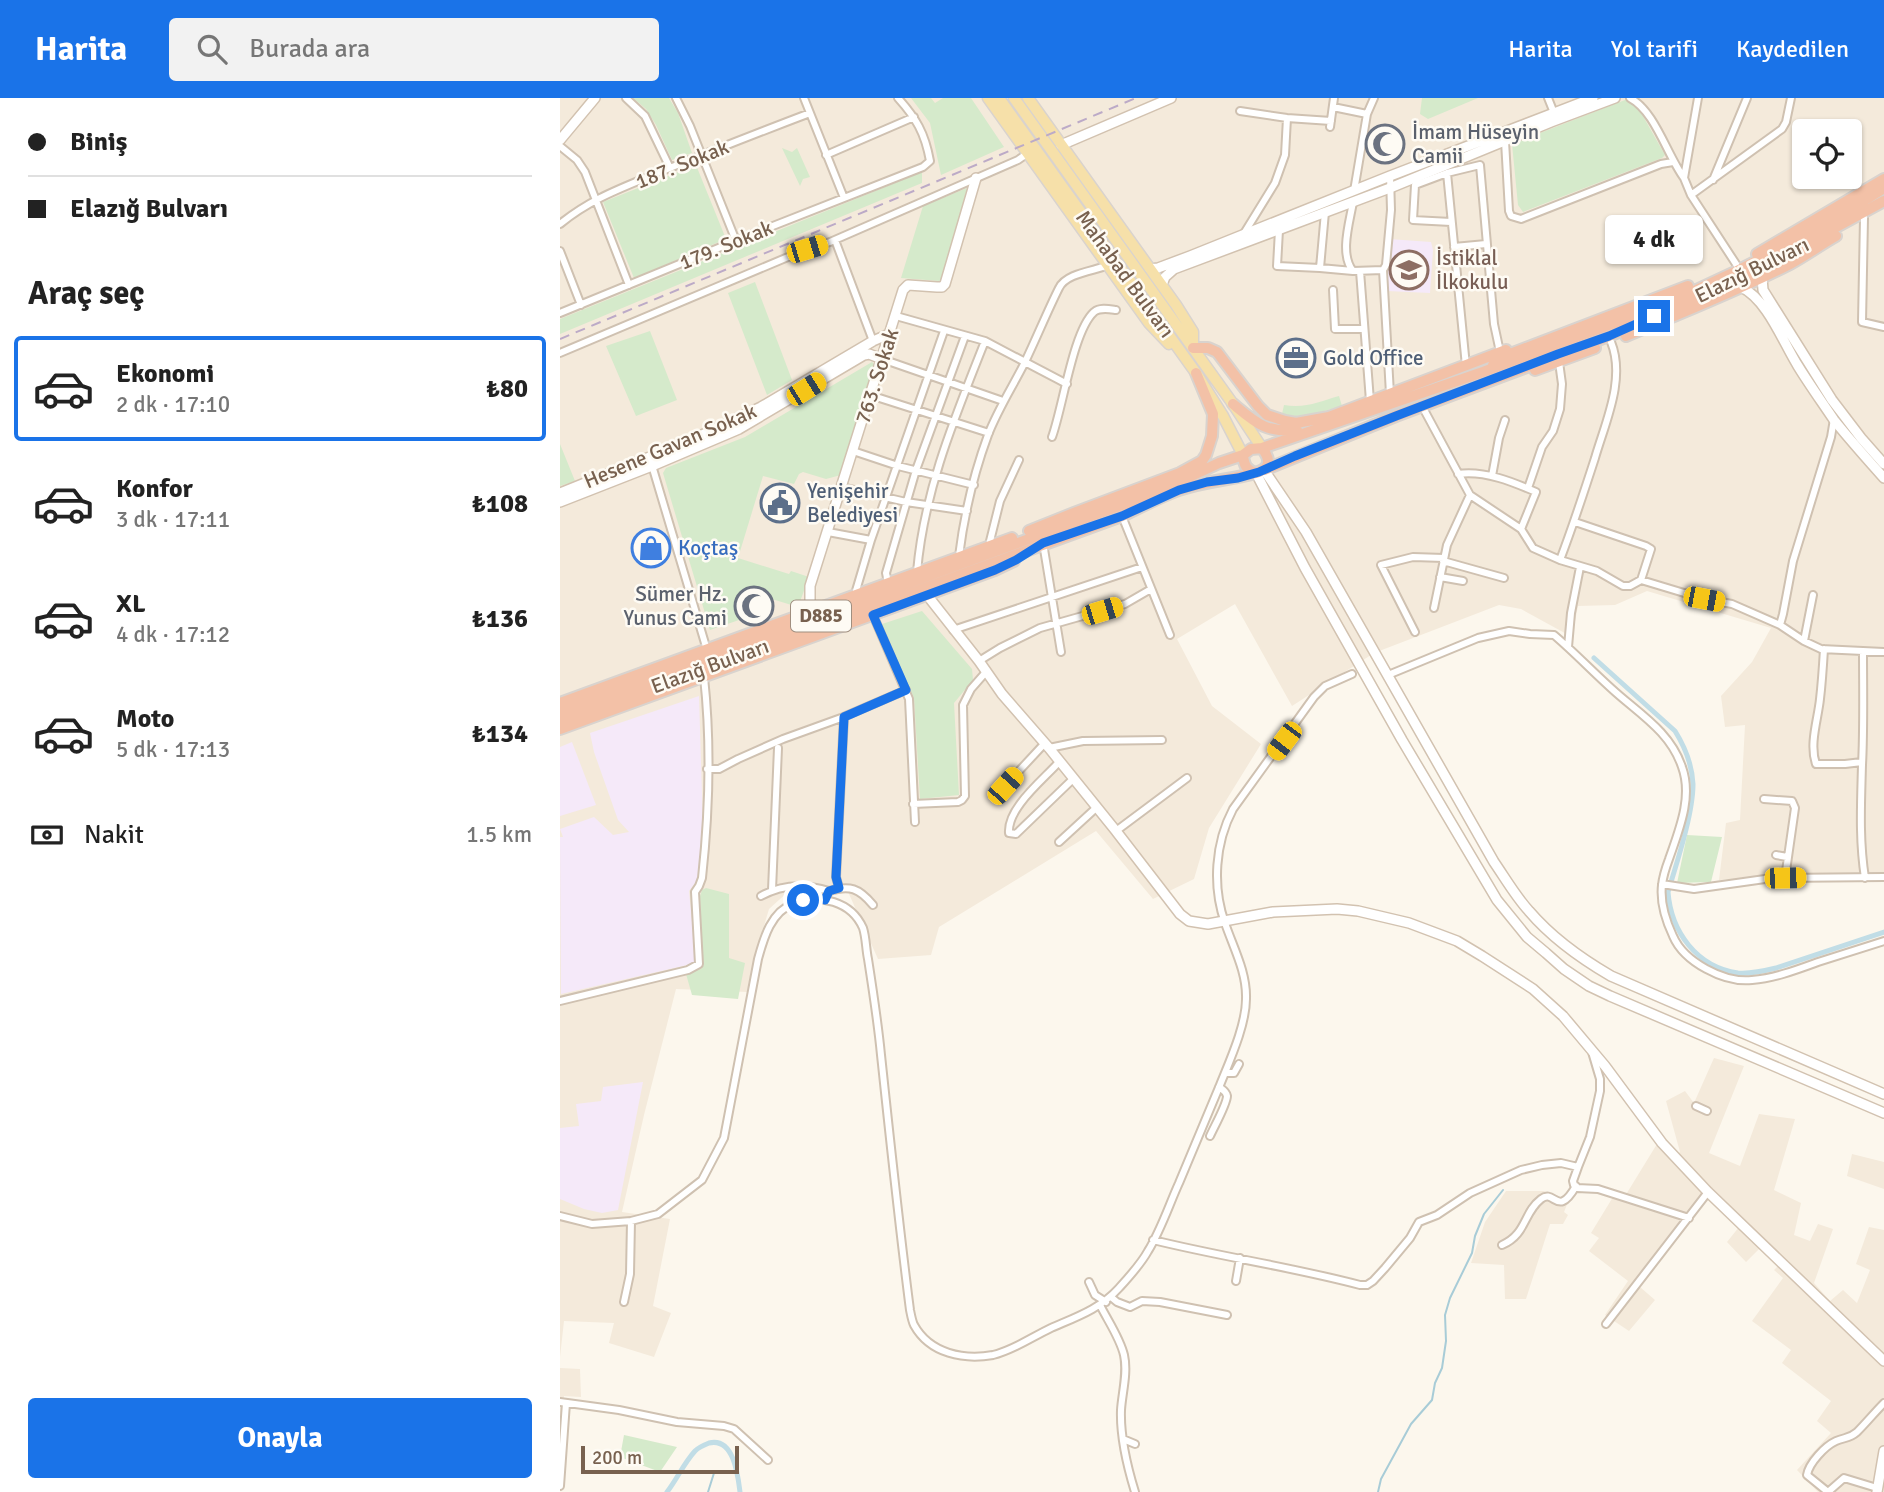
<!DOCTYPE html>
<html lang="tr">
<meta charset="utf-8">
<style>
body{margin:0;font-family:Signika,sans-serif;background:#f2f2f2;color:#222;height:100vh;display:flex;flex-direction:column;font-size:26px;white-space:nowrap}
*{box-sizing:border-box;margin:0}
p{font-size:23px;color:#767676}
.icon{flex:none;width:38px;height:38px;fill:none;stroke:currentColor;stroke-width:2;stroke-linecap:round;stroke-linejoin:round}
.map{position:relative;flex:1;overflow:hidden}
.drawer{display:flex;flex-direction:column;background:#fff;width:560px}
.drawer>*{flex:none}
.banner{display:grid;align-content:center;height:154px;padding:0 28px;background:#fff}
.tools{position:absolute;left:1232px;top:21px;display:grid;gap:14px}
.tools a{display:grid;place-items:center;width:70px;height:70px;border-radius:7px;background:#fff;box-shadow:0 2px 5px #0004;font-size:35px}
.scale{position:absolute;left:21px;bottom:18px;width:158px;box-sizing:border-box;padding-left:7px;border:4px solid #78614f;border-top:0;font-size:19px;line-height:24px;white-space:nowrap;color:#78614f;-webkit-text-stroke:5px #fefbf4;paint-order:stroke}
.end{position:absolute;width:32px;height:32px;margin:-16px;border:9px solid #1a73e8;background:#fff;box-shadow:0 0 0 4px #fff}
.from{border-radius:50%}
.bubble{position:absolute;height:49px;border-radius:7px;background:#fff;box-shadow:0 2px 5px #0004;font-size:23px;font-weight:700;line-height:49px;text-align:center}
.car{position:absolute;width:21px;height:42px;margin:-21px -10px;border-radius:9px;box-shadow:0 0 5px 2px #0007;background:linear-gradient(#f5c518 24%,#345 0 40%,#f5c518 0 76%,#345 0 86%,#f5c518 0)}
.banner b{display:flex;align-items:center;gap:24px;height:66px;font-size:26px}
.banner b+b{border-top:2px solid #e0e0e0}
.banner i{width:18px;height:18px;background:#222}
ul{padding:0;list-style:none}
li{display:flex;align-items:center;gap:21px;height:105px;margin:0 14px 10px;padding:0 14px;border:4px solid transparent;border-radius:7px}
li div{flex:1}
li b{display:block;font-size:26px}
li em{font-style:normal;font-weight:700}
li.active{border-color:#1a73e8}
li>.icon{width:63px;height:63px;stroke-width:1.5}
h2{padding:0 28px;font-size:32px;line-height:84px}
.pay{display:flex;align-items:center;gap:18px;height:77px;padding:0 28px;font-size:26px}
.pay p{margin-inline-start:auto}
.action{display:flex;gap:14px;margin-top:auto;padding:14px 28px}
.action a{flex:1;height:80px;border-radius:7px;background:#1a73e8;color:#fff;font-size:28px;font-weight:700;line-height:80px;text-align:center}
header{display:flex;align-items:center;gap:42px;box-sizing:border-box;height:98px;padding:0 35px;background:#1a73e8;color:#fff}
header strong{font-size:33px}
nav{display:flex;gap:38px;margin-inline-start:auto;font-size:24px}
.search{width:490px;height:63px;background:#f2f2f2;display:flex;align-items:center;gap:18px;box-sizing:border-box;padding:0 24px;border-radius:7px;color:#767676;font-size:26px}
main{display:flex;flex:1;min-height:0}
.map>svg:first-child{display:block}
.residential{fill:#f4eadb;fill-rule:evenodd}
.education{fill:#f5e9f9}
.green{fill:#d5eacb}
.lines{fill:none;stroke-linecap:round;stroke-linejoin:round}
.stream{stroke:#a8ccd7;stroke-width:2}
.canal{stroke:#c1dde6;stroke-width:5}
.street-casing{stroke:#cfc1b1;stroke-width:10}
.secondary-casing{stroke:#d2c2b0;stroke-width:12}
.primary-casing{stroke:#d9d3ce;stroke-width:13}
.highway-casing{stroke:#d9d3ce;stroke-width:14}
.street{stroke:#fff;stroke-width:6}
.secondary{stroke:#fff;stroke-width:9}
.primary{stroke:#f6e0a9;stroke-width:10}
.highway{stroke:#f3c1a7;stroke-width:10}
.rail{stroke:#bcaac7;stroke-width:2;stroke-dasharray:10 7;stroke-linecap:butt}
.route{stroke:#1a73e8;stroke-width:9}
.labels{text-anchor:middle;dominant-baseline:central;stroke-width:5;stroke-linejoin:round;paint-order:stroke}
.shield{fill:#fefbf4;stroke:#a08f80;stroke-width:2}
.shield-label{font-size:19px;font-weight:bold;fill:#78614f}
.worship-label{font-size:21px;fill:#5b616d;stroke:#fefbf4;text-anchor:start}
.street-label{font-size:21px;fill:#78614f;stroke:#fefbf4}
.education-label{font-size:21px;fill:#785e54;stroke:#fefbf4;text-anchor:start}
.service-label{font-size:21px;fill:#4e5e75;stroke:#fefbf4;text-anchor:start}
.shop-label{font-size:21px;fill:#366cbe;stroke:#fefbf4;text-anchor:start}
</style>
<header>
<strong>Harita</strong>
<div class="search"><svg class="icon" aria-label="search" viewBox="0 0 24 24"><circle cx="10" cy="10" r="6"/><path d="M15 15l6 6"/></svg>Burada ara</div>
<nav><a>Harita</a><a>Yol tarifi</a><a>Kaydedilen</a></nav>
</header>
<main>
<section class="drawer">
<div class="banner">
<b><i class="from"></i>Biniş</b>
<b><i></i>Elazığ Bulvarı</b>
</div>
<h2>Araç seç</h2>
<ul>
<li class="active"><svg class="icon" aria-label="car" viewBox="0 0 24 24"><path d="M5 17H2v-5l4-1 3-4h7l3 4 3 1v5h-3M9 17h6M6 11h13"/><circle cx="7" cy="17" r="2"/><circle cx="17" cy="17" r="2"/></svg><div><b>Ekonomi</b><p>2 dk · 17:10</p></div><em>₺80</em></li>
<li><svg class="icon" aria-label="car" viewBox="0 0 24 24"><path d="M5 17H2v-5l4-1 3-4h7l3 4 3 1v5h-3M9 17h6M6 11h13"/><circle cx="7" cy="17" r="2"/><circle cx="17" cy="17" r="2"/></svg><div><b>Konfor</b><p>3 dk · 17:11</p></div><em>₺108</em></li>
<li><svg class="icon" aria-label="car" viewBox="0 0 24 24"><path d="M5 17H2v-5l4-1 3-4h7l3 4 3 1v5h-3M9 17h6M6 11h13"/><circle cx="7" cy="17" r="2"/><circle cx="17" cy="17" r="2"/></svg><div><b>XL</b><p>4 dk · 17:12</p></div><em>₺136</em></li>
<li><svg class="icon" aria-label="car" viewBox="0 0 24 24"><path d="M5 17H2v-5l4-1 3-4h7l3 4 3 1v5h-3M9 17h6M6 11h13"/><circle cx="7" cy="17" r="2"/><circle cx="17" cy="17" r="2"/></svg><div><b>Moto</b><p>5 dk · 17:13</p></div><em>₺134</em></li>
</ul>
<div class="pay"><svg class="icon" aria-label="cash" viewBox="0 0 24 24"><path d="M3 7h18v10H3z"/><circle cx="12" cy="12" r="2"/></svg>Nakit<p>1.5 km</p></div>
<div class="action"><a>Onayla</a></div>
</section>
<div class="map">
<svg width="1324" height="1394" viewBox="0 0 1324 1394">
<rect width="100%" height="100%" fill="#fcf7ed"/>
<path class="residential" d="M0 0H1324V775L1245 777 1159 782 1166 725 1180 722 1185 627 1165 629 1161 598 1192 564 1211 530 1087 493 1055 507 1018 508 1012 539 961 511 939 507 814 555 732 608 675 506 617 541 652 608 701 646 649 730 634 781 593 801 536 733 379 829 371 857 318 861 285 787 230 792 209 811 192 868 187 894 116 891 84 1017 62 1114 110 1121 93 1208 111 1215 94 1259 49 1245 54 1225 4 1223 0 1259ZM1244 33H1290V79H1244Z
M1154 960 1184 968 1149 1055 1180 1068 1199 1016 1235 1021 1214 1092 1241 1105 1234 1137 1250 1143 1258 1126 1273 1131 1254 1185 1270 1203 1283 1192 1297 1205 1310 1172 1296 1166 1309 1129 1324 1132V1394H1258L1237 1372 1271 1335 1257 1323 1271 1303 1222 1265 1231 1252 1192 1223 1223 1180 1214 1172 1219 1167 1200 1150 1186 1164 1167 1144 1179 1129 1148 1100 1080 1189 1095 1202 1069 1233 1045 1217 1068 1183 1029 1153 1039 1140 1031 1135 1053 1099 1062 1103 1097 1046 1112 1061 1120 1054 1106 1003 1125 993 1134 1005Z
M1292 1056 1324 1064V1091L1287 1078Z
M946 1093H984L1008 1104 1004 1114 1008 1117 1003 1126H990L966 1201H945L944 1167 911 1165 925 1124Z
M0 1270 20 1271 21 1299 4 1298 2 1318H0Z"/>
<path class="education" d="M829 141 871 144 873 152 870 195 827 193Z
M139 598 143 729 138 781 129 793 136 865 1 896 0 739H3L0 731 34 719 53 737 69 734 58 722 34 654 30 635Z
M12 644 36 707 0 718V649Z
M83 984 58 1112 42 1115 24 1111 0 1101V1030L19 1028 16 1006 41 1003 43 989Z"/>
<path class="green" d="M73 0H109L118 15 132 55 112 62 96 27 86 11Z
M351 0H371L375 5 383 0H411L444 49 381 77 370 25Z
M862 0H918L868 21 860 16Z
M1065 2 1075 4 1105 57 1102 60 963 114 958 107 952 46Z
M222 50 232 54 237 50 250 79 243 81 240 88Z
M136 67 166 141 74 180 43 104Z
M362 74V85L0 236V221Z
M407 90 382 181 379 183 341 180 363 108Z
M195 184 232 282 207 297 168 195Z
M90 233 117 302 76 318 46 248Z
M312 264 315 267 281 377 266 381 243 374 239 376 234 386 203 378 178 460 229 476 231 473 249 479 238 509 186 493 176 514 179 522 150 532 103 375 106 370 185 339Z
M779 298 782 308C763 313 740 322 722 316L724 307C745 311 761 303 779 298Z
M0 346 15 383 0 388Z
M362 513 412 571 413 582 394 605 399 697 360 701 354 600 322 526Z
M1127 737 1162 739 1151 784 1117 785Z
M146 790 169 796V860L185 865 178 901 132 897 126 876 142 870 140 798 142 792Z
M64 1337 117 1349 100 1374 60 1359Z"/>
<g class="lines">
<path class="stream" d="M148 1394 154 1375
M818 1394 821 1381 851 1326 872 1302 875 1285 882 1270 886 1243 885 1217 890 1200 912 1155 915 1138 924 1116 943 1092"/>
<path class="canal" d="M1034 560 1115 633C1125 649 1132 666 1133 686 1133 716 1117 764 1108 794 1111 834 1137 869 1178 875 1191 876 1204 873 1216 870L1324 834
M107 1394C117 1381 124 1365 135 1353 139 1349 144 1347 149 1345 174 1339 178 1378 180 1394"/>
<defs>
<path id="street" d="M66 0 85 18 110 70
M116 0 130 28 176 143
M244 0 284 100
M988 0 994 15
M1070 0C1095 13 1107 57 1124 80
M1138 0 1124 80 1131 97 1176 166
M773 9 807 16
M680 13 727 20 771 23
M770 29 774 0
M945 43 949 113 951 118 961 121 1101 66 1113 64
M0 48 17 62 25 74 69 187
M266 57 354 19
M887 75 855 87 853 122 891 124
M1153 82 1187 0
M794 93 807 16 814 0
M1131 97 1222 31 1226 24 1231 0
M793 104C790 123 779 156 793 173L823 172 830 296
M765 114 760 170 793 173
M1304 120 1302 224 1324 229
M0 126C32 100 62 90 100 74 149 54 200 34 250 15
M719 132 717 168 760 170
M683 137 715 85 725 57 727 20
M275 142 313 243
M894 149 926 146
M0 153 21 207
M823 172 826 167 831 112 830 78
M800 173 810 303
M773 192 775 231H804
M0 215 195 135 363 69 370 63C365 35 356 20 338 0
M336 218 425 243 507 286
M0 255 247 151 270 144 458 62 468 55
M322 261 443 303
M906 268 887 75 920 67 934 226 940 254
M310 297 429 335
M862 308 910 397 961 431 973 450 1000 462 1037 473 1063 488H1070L1081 482 1144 501 1172 506 1220 527 1244 543 1261 551 1324 554
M492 339C503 309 513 233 534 214 540 209 549 211 556 212
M293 353 338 368 414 387
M91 364 147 552
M898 376C924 372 953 384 976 394L961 431
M932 378 939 340 945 322
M282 389 346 404 407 413
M968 390 982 349 993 333 1000 311 1002 286 999 264
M562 418 610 537
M1015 424 1086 448 1091 451 1081 482
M268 434 311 442
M483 445 501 554
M429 447 440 403 459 362
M399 458C404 418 414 375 428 337 438 311 453 288 465 264 477 239 487 214 499 190 506 175 534 173 549 167
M1000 462C1013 428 1024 394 1035 360 1045 325 1066 281 1051 244
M883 463 944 480
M357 474C364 392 395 319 425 243
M880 479 903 483
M328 485 326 475 356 372 405 238
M295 496 311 442 384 233
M874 510 887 447 910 397
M313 517 349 601 355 724
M1220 527 1223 516 1233 463 1271 339 1274 321
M393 532 582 469
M855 534 821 467 853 459 884 460
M1244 543 1253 497
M1008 549 1011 515 1020 469
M1264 551C1263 568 1262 584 1260 601 1258 621 1249 646 1256 666H1285L1302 664
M1303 553C1303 591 1304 629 1302 667 1301 705 1299 742 1305 780
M419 563 440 550 480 530 565 506 591 491
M828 577 918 540 949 533 970 536 994 537C1014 554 1032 573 1052 591 1078 615 1110 633 1122 669 1133 699 1119 732 1109 761 1106 769 1103 778 1102 787 1100 804 1106 823 1113 838 1124 864 1164 885 1192 882 1215 880 1236 872 1258 864 1280 857 1302 850 1324 843
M489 650 523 643 602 642
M499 664C483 682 447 710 449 735L456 736 513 681
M147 671H159L178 661 223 641 281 620 346 592
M437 690 445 688 485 645
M1204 701 1232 703 1235 710 1225 780
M353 706 398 704 402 702 405 698 403 607 411 591 426 574
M556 733 627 680
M499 744 536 710
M1216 757 1227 759
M1102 786 1134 791 1212 780 1324 779
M279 790 276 779 284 619
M212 792 218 650
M201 798C222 786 246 786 269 793
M265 802 269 793C290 787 299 790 313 807
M0 903 128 872 139 866 135 794 139 788 142 780C149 716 151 643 144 579
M1032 954 1040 981V993L1030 1039 1018 1069 1013 1083 1014 1087 1017 1090 1038 1091 1129 1120
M665 975H674L679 966
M1136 1008 1147 1013
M650 1038C654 1029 667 1006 667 998 666 993 663 992 659 989
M0 1118 32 1126 71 1123 98 1116 142 1082 164 1040 198 861C204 839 211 814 234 805 260 796 291 803 303 830 306 839 306 852 308 861 313 893 318 925 321 957 330 1042 339 1127 350 1212 351 1217 352 1223 354 1227 370 1256 404 1262 433 1257 454 1252 472 1239 491 1230 516 1219 540 1211 559 1190 569 1179 581 1166 588 1153 601 1132 609 1107 619 1085 633 1052 646 1020 660 987 670 962 686 927 686 901 687 874 673 849 665 825 652 788 655 745 673 711L754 599 765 588 792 576
M593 1142C662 1159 732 1169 800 1187H807L813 1183 825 1170 850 1140 859 1124 877 1117 910 1095 961 1072 982 1067 1001 1065 1018 1069
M942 1147C967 1136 963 1115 981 1101 995 1090 997 1121 1016 1088
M676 1183 680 1160
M529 1184 535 1197 546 1204
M551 1199 557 1204 570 1209 582 1203 600 1204 667 1217
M64 1204 70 1176 71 1123
M540 1207C548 1223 560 1240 564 1257 568 1275 562 1295 561 1312 560 1340 567 1368 575 1394
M1046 1226 1148 1094
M0 1304 59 1312 117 1324 164 1328 174 1331 208 1362
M563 1341 575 1346
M0 1388 6 1305
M1268 1394 1247 1377C1249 1365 1265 1348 1276 1343 1285 1339 1289 1341 1297 1334 1306 1325 1315 1314 1324 1305
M1268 1394 1284 1380 1317 1390"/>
<path id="secondary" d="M0 42 35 0
M501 47 611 0
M590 171 598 170 630 158 830 78 1033 0
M1202 179 1203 192 1272 302 1301 340 1324 366
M602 187 605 179 614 171 830 90 991 24 1055 0
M1181 189C1207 201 1223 244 1238 268 1249 286 1262 304 1274 322 1290 342 1307 361 1324 380
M704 372 746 434 934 764C945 780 956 799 969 813 992 840 1020 860 1051 878L1324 996
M696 375 745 470 842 642 937 802 967 839 986 855 1004 871 1029 888 1050 898 1324 1015
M0 395 127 344 201 309 313 243 329 236
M0 404 92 368 179 331 304 257 309 256 322 261
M367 497 419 563 442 596 489 650 556 733 620 816 629 823 648 826 713 814 777 811 798 813 849 825 897 843 922 858 973 891 1003 918 1045 968 1102 1045 1148 1094 1324 1263
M250 514V488L343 192 348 187 377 189H382L385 186 416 80
M1317 1394 1324 1353"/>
<path id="primary" d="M428 0 589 225 609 246
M439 0 636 275 663 318 683 357
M454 0 673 306 702 350
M468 0 616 207 633 234V249"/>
<path id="highway" d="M1197 156 1324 81
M1066 238C1121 215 1177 193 1230 166 1245 158 1260 147 1276 138
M633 250H648L657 254 698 308 707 317 725 323 736 325 769 319 946 252
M933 267 945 258 1128 188
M975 272 1035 250
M673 306C696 325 706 335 737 332
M702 350C711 362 711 370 696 375 686 372 684 367 683 357L691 351 702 350 923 274 1115 202 1177 173 1252 135 1324 90
M704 372 836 318 1049 238 1175 184 1324 103
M469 433 514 415 620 375 642 363 646 357 652 338 653 316 636 275
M0 605 452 440
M0 613 597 394 659 365 683 357
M0 623 562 418C581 409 599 399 619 392 644 383 670 382 696 375
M0 631 435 472 454 463"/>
</defs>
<use href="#street" class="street-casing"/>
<use href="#secondary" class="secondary-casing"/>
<use href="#primary" class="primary-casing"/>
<use href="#highway" class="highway-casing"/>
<use href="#street" class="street"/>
<use href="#secondary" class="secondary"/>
<use href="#primary" class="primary"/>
<use href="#highway" class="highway"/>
<path class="rail" d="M0 241 576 0"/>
</g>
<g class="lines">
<path class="route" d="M243 802 259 800 265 802 269 793 279 790 276 779 284 619 346 592 313 517 435 472 456 462 483 445 562 418 619 392 647 384 678 380 699 374 735 358 836 318 998 256 1049 238 1094 218"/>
</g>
<defs>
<symbol id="mosque-ring" viewBox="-11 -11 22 22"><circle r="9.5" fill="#fefbf4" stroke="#6b7280" stroke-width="1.5"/><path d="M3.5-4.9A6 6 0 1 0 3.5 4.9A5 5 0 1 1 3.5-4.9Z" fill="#6b7280"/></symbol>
<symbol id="school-ring" viewBox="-11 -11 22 22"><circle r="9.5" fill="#fefbf4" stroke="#8d6e63" stroke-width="1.5"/><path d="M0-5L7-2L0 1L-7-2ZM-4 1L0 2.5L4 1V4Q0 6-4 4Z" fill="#8d6e63"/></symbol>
<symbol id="office-ring" viewBox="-11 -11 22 22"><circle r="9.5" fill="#fefbf4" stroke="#5c6f8a" stroke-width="1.5"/><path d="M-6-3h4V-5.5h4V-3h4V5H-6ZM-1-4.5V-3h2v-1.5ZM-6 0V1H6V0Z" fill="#5c6f8a"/></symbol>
<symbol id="civic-ring" viewBox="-11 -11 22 22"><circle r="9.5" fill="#fefbf4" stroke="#5c6f8a" stroke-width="1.5"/><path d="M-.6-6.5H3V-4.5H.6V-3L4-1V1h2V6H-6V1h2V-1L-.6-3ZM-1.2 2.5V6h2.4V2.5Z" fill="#5c6f8a"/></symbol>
<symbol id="shop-ring" viewBox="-11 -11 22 22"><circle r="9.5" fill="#fefbf4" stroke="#3f7fe0" stroke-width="1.5"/><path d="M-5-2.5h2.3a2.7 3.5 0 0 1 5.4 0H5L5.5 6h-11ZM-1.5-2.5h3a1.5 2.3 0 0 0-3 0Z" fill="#3f7fe0"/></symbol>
</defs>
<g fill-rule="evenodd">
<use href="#mosque-ring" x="803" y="24" width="44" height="44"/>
<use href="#school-ring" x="827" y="150" width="44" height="44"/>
<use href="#office-ring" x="714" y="238" width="44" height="44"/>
<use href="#civic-ring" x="198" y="383" width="44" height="44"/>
<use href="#shop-ring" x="69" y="428" width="44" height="44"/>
<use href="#mosque-ring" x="172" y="486" width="44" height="44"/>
</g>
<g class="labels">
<rect class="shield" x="231" y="502.5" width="60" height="31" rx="5"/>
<g class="shield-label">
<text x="261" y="518">D885</text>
</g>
<g class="worship-label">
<text x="852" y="34">İmam Hüseyin<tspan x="852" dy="24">Camii</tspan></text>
<text x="167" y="496" text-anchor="end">Sümer Hz.<tspan x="167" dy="24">Yunus Cami</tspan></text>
</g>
<g class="street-label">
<text transform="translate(122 66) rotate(-22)">187. Sokak</text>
<text transform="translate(166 147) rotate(-22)">179. Sokak</text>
<text transform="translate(1192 172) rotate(-26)">Elazığ Bulvarı</text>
<text transform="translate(565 176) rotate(54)">Mahabad Bulvarı</text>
<text transform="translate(317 278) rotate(-72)">763. Sokak</text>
<text transform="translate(110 348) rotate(-23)">Hesene Gavan Sokak</text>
<text transform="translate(150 568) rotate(-20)">Elazığ Bulvarı</text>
</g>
<g class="education-label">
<text x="876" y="160">İstiklal<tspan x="876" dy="24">İlkokulu</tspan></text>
</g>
<g class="service-label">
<text x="763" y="260">Gold Office</text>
<text x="247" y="393">Yenişehir<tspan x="247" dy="24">Belediyesi</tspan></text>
</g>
<g class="shop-label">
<text x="118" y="450">Koçtaş</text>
</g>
</g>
</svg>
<div class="tools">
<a><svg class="icon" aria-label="locate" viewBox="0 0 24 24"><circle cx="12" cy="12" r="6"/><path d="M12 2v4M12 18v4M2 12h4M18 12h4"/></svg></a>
</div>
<div class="scale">200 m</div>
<i class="end from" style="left:243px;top:802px"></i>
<i class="end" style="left:1094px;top:218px"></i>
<div class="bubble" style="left:1045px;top:117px;width:98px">4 dk</div>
<i class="car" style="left:247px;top:151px;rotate:73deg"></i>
<i class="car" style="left:246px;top:291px;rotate:58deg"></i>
<i class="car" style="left:1144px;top:501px;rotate:101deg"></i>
<i class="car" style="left:542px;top:513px;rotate:73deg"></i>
<i class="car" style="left:724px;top:643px;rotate:217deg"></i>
<i class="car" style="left:445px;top:688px;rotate:42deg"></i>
<i class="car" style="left:1225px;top:780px;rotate:89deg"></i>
</div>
</main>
